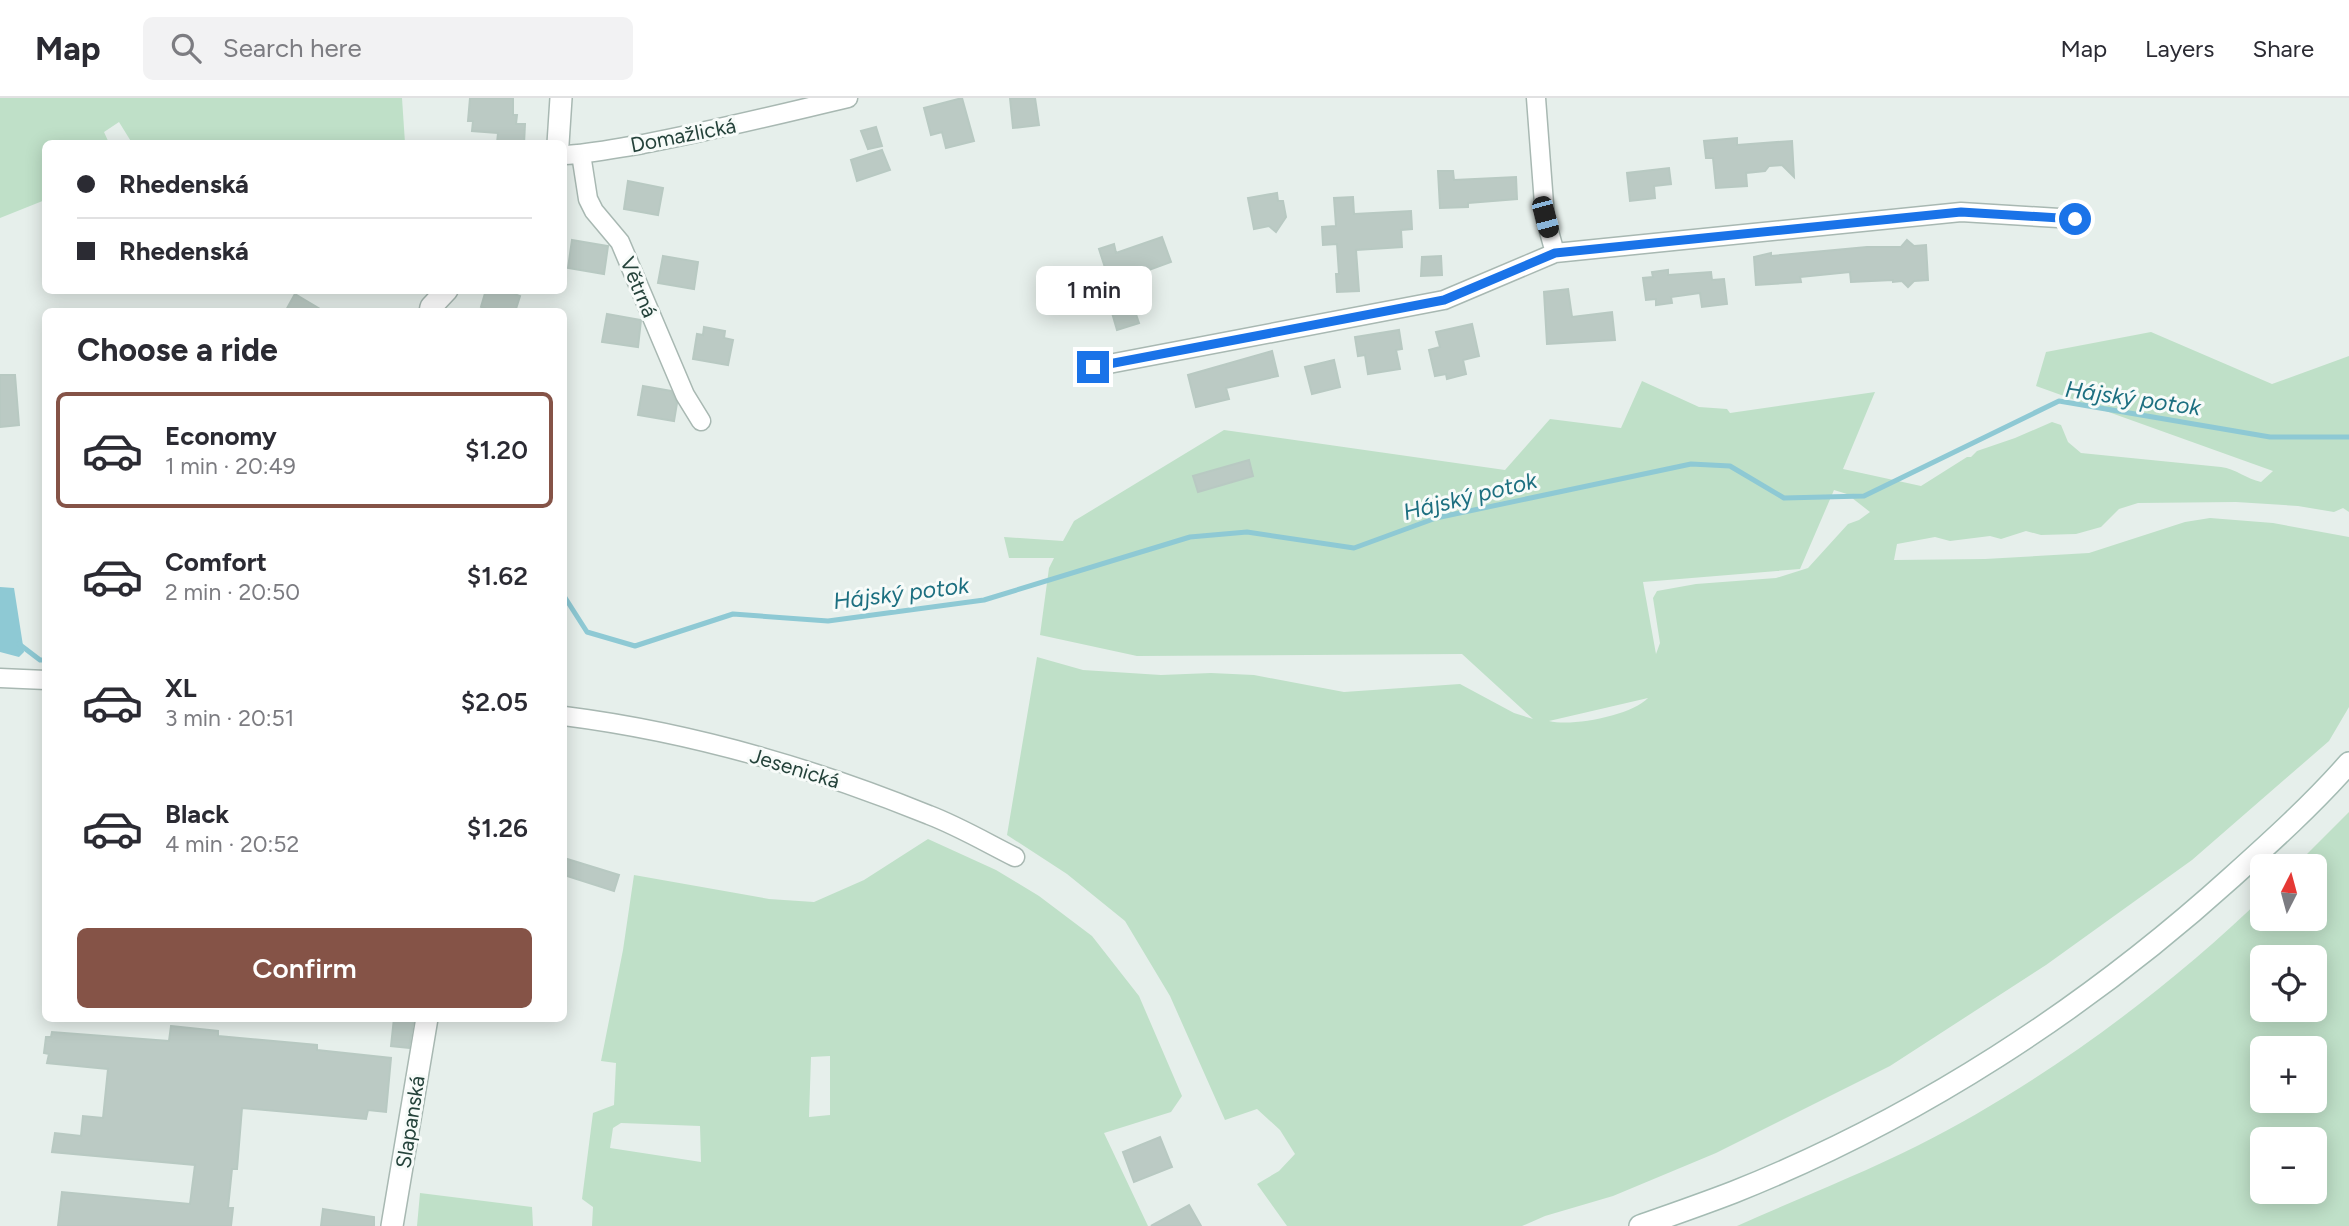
<!DOCTYPE html>
<meta charset="utf-8">
<style>
body{margin:0;font-family:Figtree,sans-serif;background:#f2f2f3;color:#2b2b33;height:100vh;display:flex;flex-direction:column;font-size:26px;white-space:nowrap}
*{box-sizing:border-box;margin:0}
p{font-size:23px;color:#7c7c81}
.icon{flex:none;width:38px;height:38px;fill:none;stroke:currentColor;stroke-width:2;stroke-linecap:round;stroke-linejoin:round}
.map{position:relative;flex:1;overflow:hidden}
.details{position:absolute;left:42px;top:210px;width:525px;height:714px;display:flex;flex-direction:column;background:#fff;border-radius:10px;box-shadow:0 4px 18px #0003}
.details>*{flex:none}
.hud{position:absolute;left:42px;top:42px;width:525px;height:154px;border-radius:10px;box-shadow:0 4px 18px #0003;display:grid;align-content:center;height:154px;padding:0 35px;background:#fff}
.needle{width:46px;rotate:6deg}
.fabs{position:absolute;left:2250px;top:756px;display:grid;gap:14px}
.fabs a{display:grid;place-items:center;width:77px;height:77px;border-radius:10px;background:#fff;box-shadow:0 4px 18px #0003;font-size:35px}
.end{position:absolute;width:32px;height:32px;margin:-16px;border:9px solid #1a73e8;background:#fff;box-shadow:0 0 0 4px #fff}
.from{border-radius:50%}
.bubble{position:absolute;height:49px;border-radius:10px;background:#fff;box-shadow:0 4px 18px #0003;font-size:23px;font-weight:600;line-height:49px;text-align:center}
.car{position:absolute;width:21px;height:42px;margin:-21px -10px;border-radius:9px;box-shadow:0 0 5px 2px #0007;background:linear-gradient(#222 24%,#8ab4d8 0 40%,#222 0 76%,#8ab4d8 0 86%,#222 0)}
.hud b{display:flex;align-items:center;gap:24px;height:66px;font-size:26px}
.hud b+b{border-top:2px solid #e1e1e2}
.hud i{width:18px;height:18px;background:#2b2b33}
ul{padding:0;list-style:none}
li{display:flex;align-items:center;gap:21px;height:116px;margin:0 14px 10px;padding:0 21px;border:4px solid transparent;border-radius:10px}
li div{flex:1}
li b{display:block;font-size:26px}
li em{font-style:normal;font-weight:600}
li.current{border-color:#855347}
li>.icon{width:63px;height:63px;stroke-width:1.5}
h2{padding:0 35px;font-size:32px;line-height:84px}
.button{display:flex;gap:14px;margin-top:auto;padding:14px 35px}
.button a{flex:1;height:80px;border-radius:10px;background:#855347;color:#fff;font-size:28px;font-weight:600;line-height:80px;text-align:center}
header{display:flex;align-items:center;gap:42px;box-sizing:border-box;height:98px;padding:0 35px;background:#fff;border-bottom:2px solid #e1e1e2}
header strong{font-size:33px}
nav{display:flex;gap:38px;margin-inline-start:auto;font-size:24px}
.search{width:490px;height:63px;background:#f2f2f3;display:flex;align-items:center;gap:18px;box-sizing:border-box;padding:0 24px;border-radius:10px;color:#7c7c81;font-size:26px}
.map>svg:first-child{display:block}
.green{fill:#bfe0c8;fill-rule:evenodd}
.water{fill:#8ec9d4}
.lines{fill:none;stroke-linecap:round;stroke-linejoin:round}
.stream{stroke:#8ec9d4;stroke-width:5}
.building{fill:#bbcac4;stroke:#b8c9c2;stroke-width:2}
.minor-casing{stroke:#a8b8b2;stroke-width:21}
.tertiary-casing{stroke:#a8b8b2;stroke-width:24}
.secondary-casing{stroke:#a4bbb3;stroke-width:24}
.minor{stroke:#fff;stroke-width:18}
.tertiary{stroke:#fff;stroke-width:21}
.secondary{stroke:#fff;stroke-width:21}
.route{stroke:#1a73e8;stroke-width:9}
.labels{text-anchor:middle;dominant-baseline:central;stroke-width:6;stroke-linejoin:round;paint-order:stroke}
.street-label{font-size:21px;fill:#24423a;stroke:#f7fbf9}
.water-label{font-size:23px;font-style:italic;fill:#1c6f80;stroke:#f7fbf9}
</style>
<header>
<strong>Map</strong>
<div class="search"><svg class="icon" aria-label="search" viewBox="0 0 24 24"><circle cx="10" cy="10" r="6"/><path d="M15 15l6 6"/></svg>Search here</div>
<nav><a>Map</a><a>Layers</a><a>Share</a></nav>
</header>
<div class="map">
<svg width="2349" height="1128" viewBox="0 0 2349 1128">
<rect width="100%" height="100%" fill="#e6efeb"/>
<path class="green" d="M0 0H402L405 45H132L119 24 104 34 109 45 46 46 45 102 0 120Z
M2151 234 2272 286 2349 258V414L2343 410 2334 414 2298 408 2236 404 2138 405 2119 411 2101 429 2076 436 2041 437 2026 433 2001 441 1990 438 1950 443 1935 439 1897 446 1894 462 1985 461 2089 455 2185 424 2210 420 2273 425 2349 439V609L2329 643 2192 762 2046 867 1890 968 1716 1055 1613 1098 1545 1118 1522 1128H1287L1257 1086 1279 1073 1295 1056 1280 1032 1257 1011 1225 1022 1170 898 1125 823 1067 776 1007 737 1037 559 1083 572 1161 577 1211 575 1254 577 1344 594 1460 586 1514 615 1533 621 1462 556 1137 558 1040 537 1049 470 1054 460H1009L1004 439 1063 443 1074 423 1224 332 1505 372 1550 321 1621 330 1642 283 1699 309 1727 311 1730 315 1875 294 1843 371 1921 388 1967 359H1971L1977 353 2015 340 2052 324 2061 327 2068 344 2081 355 2221 369C2236 371 2247 381 2261 384L2273 373 2036 288 2046 254ZM1834 392 1847 396 1870 414 1859 422 1848 426 1808 470 1776 480 1696 486 1657 493 1653 500 1660 545 1656 556 1643 484 1800 471ZM1648 600C1632 617 1573 629 1549 623Z
M2349 714V1128H1737C1797 1101 1859 1077 1917 1048 2039 987 2165 894 2263 799V821H2315V768H2295ZM2263 859H2315V912H2263ZM2263 950H2315V1003H2263ZM2263 1041H2315V1094H2263Z
M928 741 996 772 1039 798 1092 838 1139 898 1182 998 1171 1014 1104 1035 1148 1128H592L593 1109 582 1101 593 1015 614 1007 616 965 601 963 623 852 634 777 769 801 814 804 864 782ZM830 958V1017L809 1019 811 959ZM621 1025 700 1028 701 1064 610 1050 613 1030Z
M420 1095 532 1109 533 1128H417Z"/>
<path class="water" d="M0 489 14 490 24 554 19 559 0 554Z"/>
<g class="lines">
<path class="stream" d="M564 498 587 534 635 548 733 516 828 523 984 502 1190 439 1247 434 1354 450 1436 420 1691 366 1730 368 1784 400 1864 398 2059 303 2270 339H2349
M19 546 40 562H46"/>
</g>
<path class="building" d="M470 0H513V17H517L516 26H525L524 46 497 45 498 35 472 33 473 23H468Z
M962 0 974 43 946 50 942 34 931 37 924 10Z
M1010 0H1035L1039 27 1013 30Z
M876 29 882 48 868 51 861 33Z
M1737 40V47L1792 43 1794 79 1782 67 1769 68 1765 73 1746 75 1747 88 1716 90 1713 60H1706L1704 43Z
M882 52 890 72 857 83 851 62Z
M1669 70 1671 86 1654 88 1655 100 1630 103 1627 75Z
M1438 73H1453L1454 82 1516 79 1517 101 1468 105V109L1440 110Z
M628 83 663 90 658 117 624 111Z
M1277 95 1278 103H1283L1286 119 1276 134 1269 128 1254 131 1248 100Z
M1353 99 1354 116 1411 113 1412 131 1401 132 1402 149 1356 152 1359 193 1337 194 1336 176H1339L1337 146 1323 147 1322 129 1336 128 1334 100Z
M1162 139 1171 164 1124 181 1139 225 1117 232 1110 208 1102 210 1095 190 1110 185 1099 151 1114 146 1116 155Z
M572 142 608 148 604 176 568 170Z
M1907 142 1914 148 1926 147 1928 182 1914 183 1908 189 1902 183 1893 184V182L1851 184 1850 174 1800 179 1801 184 1756 187 1754 159 1771 155V158L1867 149H1901Z
M663 158 698 164 694 191 658 185Z
M1441 158 1442 177 1421 178 1422 159Z
M1668 172V177L1711 174 1712 182 1724 181 1727 206 1702 209 1700 195 1671 199 1672 205 1656 207V201L1646 202 1643 180 1653 179 1652 174Z
M1568 191 1572 219 1612 214 1615 242 1547 246 1544 194Z
M486 192H504L520 198 515 214H494L481 209Z
M295 196 325 214H285Z
M607 216 641 222 638 249 602 244Z
M1472 226 1479 258 1463 262 1466 276 1447 281 1446 276 1435 278 1429 252 1440 249 1436 234Z
M704 229 725 233 724 240 733 242 728 267 693 261 697 236 703 237Z
M1399 232 1402 251 1396 252 1400 271 1368 276 1365 257 1358 258 1355 239Z
M1272 253 1278 278 1226 290 1229 301 1196 309 1188 277Z
M1334 262 1340 289 1312 296 1305 269Z
M0 277H15L19 327 0 329Z
M643 288 671 293 677 305 674 323 638 317Z
M1249 362 1253 378 1198 394 1193 378Z
M564 760 619 777 614 793 564 777Z
M394 920H414L409 950 391 948Z
M171 928 218 933V938L317 947V952L391 960 386 1014 368 1012 366 1021 242 1010 237 1071H232L228 1110H233L231 1128H58L62 1094 190 1106 195 1067 52 1054 55 1035 81 1038 83 1018 103 1020 108 971 47 965 49 956 44 955 46 939H51L52 934 169 943Z
M1160 1039 1172 1069 1134 1084 1123 1054Z
M1189 1107 1201 1128H1151Z
M323 1111 374 1119V1128H321Z"/>
<g class="lines">
<defs>
<path id="minor" d="M1536 0 1545 119 1555 155
M581 56 588 101 594 113 620 144 685 297 701 323
M564 57C590 56 617 50 643 46 712 33 780 16 848 0
M1093 269 1444 202 1555 155 1961 114 2075 121
M0 580 46 582
M564 618C690 634 811 669 929 717 958 728 987 745 1015 759"/>
<path id="tertiary" d="M558 46 561 0
M430 214 431 209 447 192
M392 1128 427 920"/>
<path id="secondary" d="M1640 1128C1671 1117 1703 1106 1734 1094 1917 1021 2086 911 2232 779 2272 743 2313 706 2349 665"/>
</defs>
<use href="#minor" class="minor-casing"/>
<use href="#tertiary" class="tertiary-casing"/>
<use href="#secondary" class="secondary-casing"/>
<use href="#minor" class="minor"/>
<use href="#tertiary" class="tertiary"/>
<use href="#secondary" class="secondary"/>
</g>
<g class="lines">
<path class="route" d="M1093 269 1444 202 1555 155 1961 114 2075 121"/>
</g>
<g class="labels">
<g class="street-label">
<text transform="translate(683 37) rotate(-11)">Domažlická</text>
<text transform="translate(639 189) rotate(67)">Větrná</text>
<text transform="translate(795 670) rotate(17)">Jesenická</text>
<text transform="translate(410 1024) rotate(-81)">Slapanská</text>
</g>
<g class="water-label">
<text transform="translate(2133 300) rotate(8)">Hájský potok</text>
<text transform="translate(1470 398) rotate(-14)">Hájský potok</text>
<text transform="translate(901 495) rotate(-7)">Hájský potok</text>
</g>
</g>
</svg>
<div class="fabs">
<a><svg class="needle" viewBox="-14 -14 28 28"><path d="M0-13l5 13h-10z" fill="#e53935"/><path d="M0 13l5-13h-10z" fill="#7c7c81"/></svg></a>
<a><svg class="icon" aria-label="locate" viewBox="0 0 24 24"><circle cx="12" cy="12" r="6"/><path d="M12 2v4M12 18v4M2 12h4M18 12h4"/></svg></a>
<a>+</a>
<a>−</a>
</div>
<i class="end from" style="left:2075px;top:121px"></i>
<i class="end" style="left:1093px;top:269px"></i>
<div class="bubble" style="left:1036px;top:168px;width:116px">1 min</div>
<i class="car" style="left:1545px;top:119px;rotate:165deg"></i>
<div class="hud">
<b><i class="from"></i>Rhedenská</b>
<b><i></i>Rhedenská</b>
</div>
<section class="details">
<h2>Choose a ride</h2>
<ul>
<li class="current"><svg class="icon" aria-label="car" viewBox="0 0 24 24"><path d="M5 17H2v-5l4-1 3-4h7l3 4 3 1v5h-3M9 17h6M6 11h13"/><circle cx="7" cy="17" r="2"/><circle cx="17" cy="17" r="2"/></svg><div><b>Economy</b><p>1 min · 20:49</p></div><em>$1.20</em></li>
<li><svg class="icon" aria-label="car" viewBox="0 0 24 24"><path d="M5 17H2v-5l4-1 3-4h7l3 4 3 1v5h-3M9 17h6M6 11h13"/><circle cx="7" cy="17" r="2"/><circle cx="17" cy="17" r="2"/></svg><div><b>Comfort</b><p>2 min · 20:50</p></div><em>$1.62</em></li>
<li><svg class="icon" aria-label="car" viewBox="0 0 24 24"><path d="M5 17H2v-5l4-1 3-4h7l3 4 3 1v5h-3M9 17h6M6 11h13"/><circle cx="7" cy="17" r="2"/><circle cx="17" cy="17" r="2"/></svg><div><b>XL</b><p>3 min · 20:51</p></div><em>$2.05</em></li>
<li><svg class="icon" aria-label="car" viewBox="0 0 24 24"><path d="M5 17H2v-5l4-1 3-4h7l3 4 3 1v5h-3M9 17h6M6 11h13"/><circle cx="7" cy="17" r="2"/><circle cx="17" cy="17" r="2"/></svg><div><b>Black</b><p>4 min · 20:52</p></div><em>$1.26</em></li>
</ul>
<div class="button"><a>Confirm</a></div>
</section>
</div>
